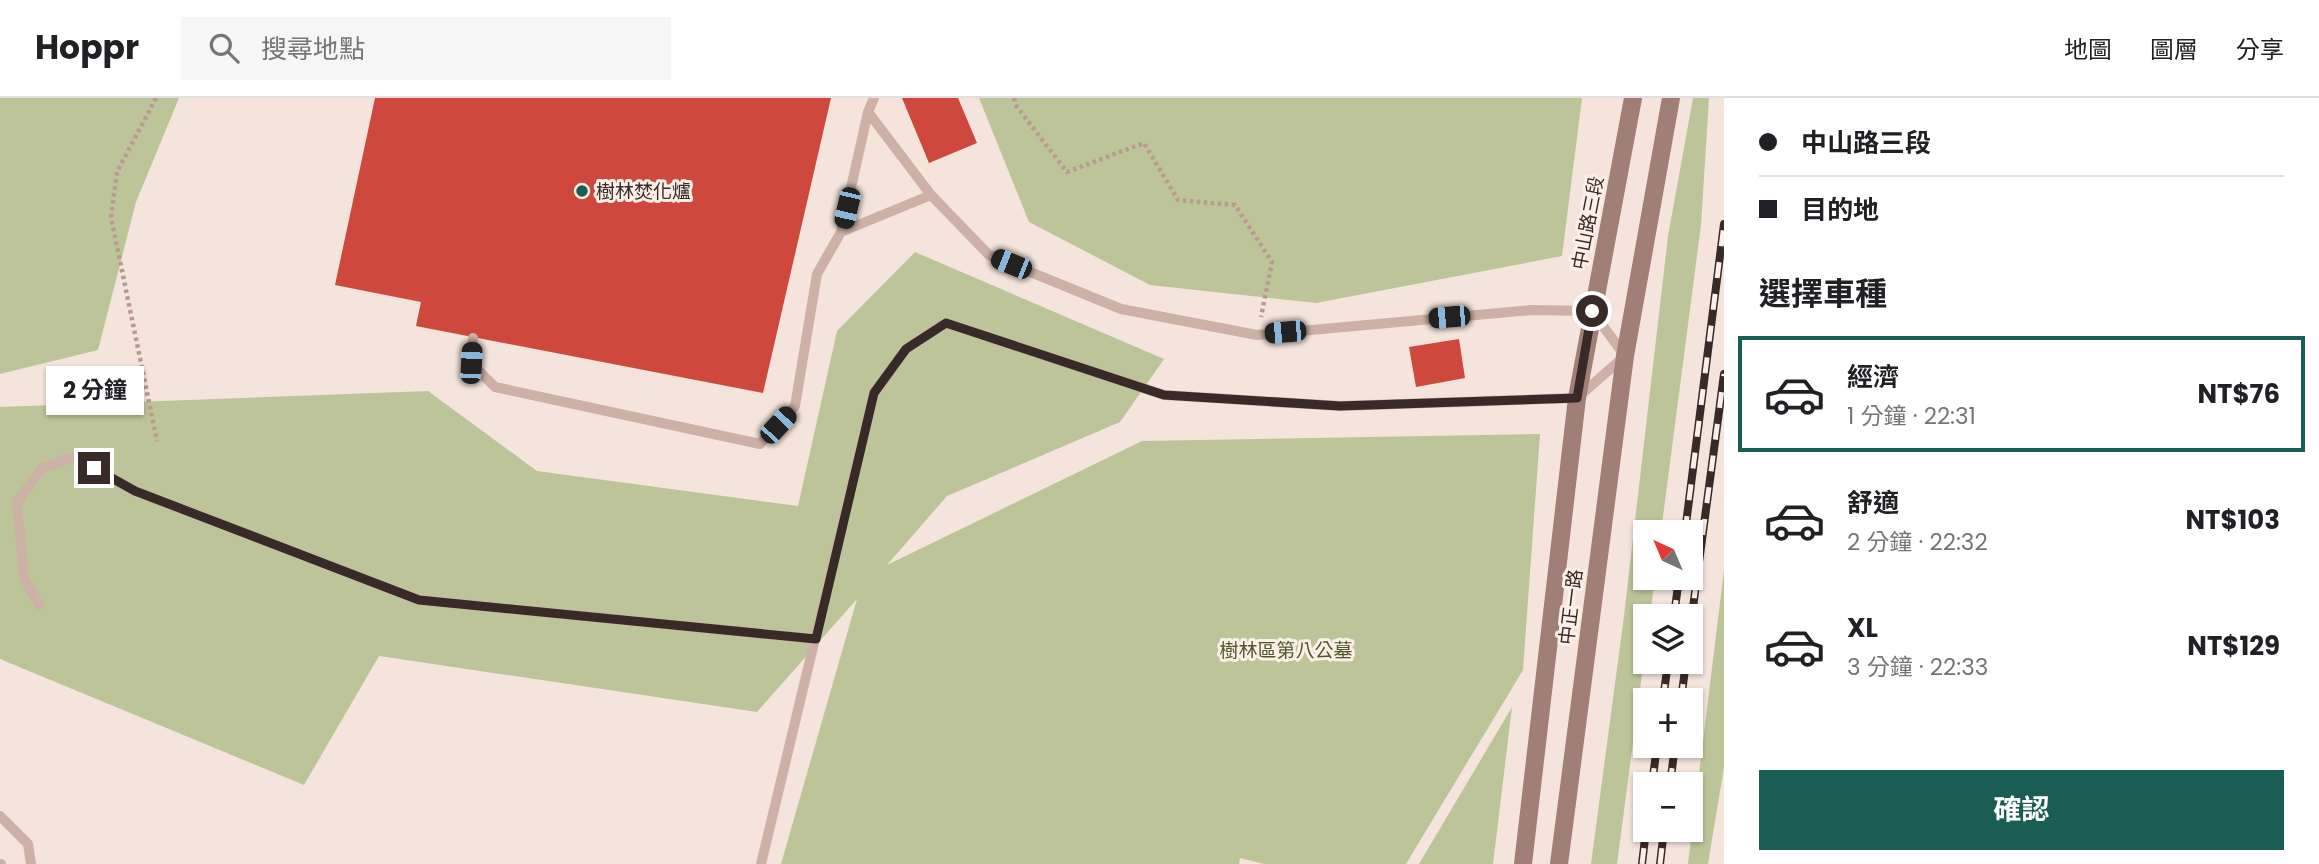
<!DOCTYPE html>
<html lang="zh-TW">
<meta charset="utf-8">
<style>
body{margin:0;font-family:Poppins,"Noto Sans TC",sans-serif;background:#f6f6f6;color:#202124;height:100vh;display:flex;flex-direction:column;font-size:26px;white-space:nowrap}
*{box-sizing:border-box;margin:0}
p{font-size:23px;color:#757577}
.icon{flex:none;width:38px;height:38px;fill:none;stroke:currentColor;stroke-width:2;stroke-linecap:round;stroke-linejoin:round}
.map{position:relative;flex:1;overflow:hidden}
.panel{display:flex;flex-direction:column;background:#fff;width:595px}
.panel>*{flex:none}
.banner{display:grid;align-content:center;height:154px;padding:0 35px;background:#fff}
.needle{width:46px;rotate:316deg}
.controls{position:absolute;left:1633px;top:422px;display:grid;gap:14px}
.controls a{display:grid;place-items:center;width:70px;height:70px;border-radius:0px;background:#fff;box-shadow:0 2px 5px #0004;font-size:35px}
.end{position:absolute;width:32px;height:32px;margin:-16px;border:9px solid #382a27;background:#fff;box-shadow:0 0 0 4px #fff}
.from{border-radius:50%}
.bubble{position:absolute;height:49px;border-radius:0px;background:#fff;box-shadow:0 2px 5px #0004;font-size:23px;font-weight:700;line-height:49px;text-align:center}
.car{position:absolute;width:21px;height:42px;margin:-21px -10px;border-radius:9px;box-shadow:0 0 5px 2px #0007;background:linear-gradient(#222 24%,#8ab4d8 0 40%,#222 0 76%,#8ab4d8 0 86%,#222 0)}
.banner b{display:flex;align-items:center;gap:24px;height:66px;font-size:26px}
.banner b+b{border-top:2px solid #e0e0e0}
.banner i{width:18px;height:18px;background:#202124}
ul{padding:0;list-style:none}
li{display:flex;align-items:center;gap:21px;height:116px;margin:0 14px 10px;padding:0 21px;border:4px solid transparent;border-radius:0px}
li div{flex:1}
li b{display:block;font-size:26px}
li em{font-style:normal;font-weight:700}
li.selected{border-color:#1a5d55}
li>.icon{width:63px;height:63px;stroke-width:1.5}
h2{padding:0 35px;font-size:32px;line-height:84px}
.cta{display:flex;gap:14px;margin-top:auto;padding:14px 35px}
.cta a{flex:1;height:80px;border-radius:0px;background:#1a5d55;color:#fff;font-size:28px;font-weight:700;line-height:80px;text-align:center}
header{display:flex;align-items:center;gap:42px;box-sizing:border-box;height:98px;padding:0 35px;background:#fff;border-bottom:2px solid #e0e0e0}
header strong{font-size:33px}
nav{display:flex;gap:38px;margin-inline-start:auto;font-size:24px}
.search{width:490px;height:63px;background:#f6f6f6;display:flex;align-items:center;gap:18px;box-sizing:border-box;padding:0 24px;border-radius:0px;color:#757577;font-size:26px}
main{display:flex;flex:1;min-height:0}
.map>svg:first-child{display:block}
.green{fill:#bdc49a}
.building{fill:#ce483e}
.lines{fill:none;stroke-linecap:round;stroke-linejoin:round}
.path{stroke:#b99a90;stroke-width:4.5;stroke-dasharray:3.5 3.5;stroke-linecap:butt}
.service{stroke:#cdb1a6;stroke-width:10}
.secondary{stroke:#a07f77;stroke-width:18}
.rail-casing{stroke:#382a27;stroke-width:8}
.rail{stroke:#fbefe8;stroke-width:5;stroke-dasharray:16;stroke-linecap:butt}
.route{stroke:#382a27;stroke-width:9}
.poi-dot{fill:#1a5d55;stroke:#fbefe8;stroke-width:2.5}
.labels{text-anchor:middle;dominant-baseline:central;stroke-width:6;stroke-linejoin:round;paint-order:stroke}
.poi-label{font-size:19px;fill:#382a27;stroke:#fbefe8;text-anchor:start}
.street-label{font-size:19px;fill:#382a27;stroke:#fbefe8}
.park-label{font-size:19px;fill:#4f5829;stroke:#fbefe8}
</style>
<header>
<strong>Hoppr</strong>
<div class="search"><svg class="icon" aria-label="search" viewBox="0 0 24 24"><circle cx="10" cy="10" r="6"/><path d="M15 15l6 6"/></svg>搜尋地點</div>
<nav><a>地圖</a><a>圖層</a><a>分享</a></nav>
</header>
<main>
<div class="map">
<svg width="1724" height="766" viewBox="0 0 1724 766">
<rect width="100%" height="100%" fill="#f4e4db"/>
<path class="green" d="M0 0H179L136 104 98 252 0 276Z
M979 0H1582L1562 158 1316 205 1150 187 1029 124Z
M1693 0H1709L1701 127 1661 434H1645V480H1655L1650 518H1645V553L1617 766H1591L1624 518 1668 138Z
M915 154 1164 261 1120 324 947 398 887 467 1142 343 1540 336 1523 572 1406 766H1264L1240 760 1239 766H781L857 501 757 614 379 558 304 687 0 561V309L428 293 537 373 798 408 837 233Z
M1724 472V669L1708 766H1688Z
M1512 609 1493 766H1419Z"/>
<path class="building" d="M375 0H831L763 295 416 228 421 204 335 187Z
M902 0H958L977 45 929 65Z
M1459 241 1465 280 1416 289 1409 249Z"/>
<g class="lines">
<path class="path" d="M156 0 117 74 111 119 157 343
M1014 0 1017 9 1067 74 1144 45 1178 102 1235 107 1272 164 1261 219"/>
<path class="service" d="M841 134 931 97
M473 240 471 265 495 289 760 346 795 308 817 176 841 134 868 14
M39 507 24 480 17 404 42 370 73 359 135 393 419 502 816 541
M0 718 28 746 31 766
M0 766H1
M761 766 874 295 906 251 946 225 1164 297 1340 308 1577 300 1625 258 1592 213 1532 212 1257 237 1121 211 989 157 931 97 868 14 874 0"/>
<path class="secondary" d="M1523 766 1577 300 1633 0
M1559 766 1625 258 1671 0"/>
<defs>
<path id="rail" d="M1685 434 1724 126
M1674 518 1679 480
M1690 532 1724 276
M1663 602 1668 564
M1681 602 1686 564
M1652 686 1657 648
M1670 686 1675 648
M1642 766 1646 732
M1660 766 1664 732"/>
</defs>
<use href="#rail" class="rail-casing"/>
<use href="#rail" class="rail"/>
</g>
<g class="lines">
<path class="route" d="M94 370 135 393 419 502 816 541 874 295 906 251 946 225 1164 297 1340 308 1577 300 1592 213"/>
</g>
<circle class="poi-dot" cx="582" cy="93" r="7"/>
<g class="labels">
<g class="poi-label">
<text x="596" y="93">樹林焚化爐</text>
</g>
<g class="street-label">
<text transform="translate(1588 125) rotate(-79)">中山路三段</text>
<text transform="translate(1571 509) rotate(-83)">中正一路</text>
</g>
<g class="park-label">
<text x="1286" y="552">樹林區第八公墓</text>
</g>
</g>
</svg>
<div class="controls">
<a><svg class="needle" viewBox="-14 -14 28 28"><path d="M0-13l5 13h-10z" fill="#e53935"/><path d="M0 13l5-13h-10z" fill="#757577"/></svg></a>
<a><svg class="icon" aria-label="layers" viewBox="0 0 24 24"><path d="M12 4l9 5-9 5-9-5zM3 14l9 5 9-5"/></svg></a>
<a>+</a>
<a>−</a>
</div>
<i class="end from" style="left:1592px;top:213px"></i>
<i class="end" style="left:94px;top:370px"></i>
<div class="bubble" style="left:46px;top:268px;width:98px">2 分鐘</div>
<i class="car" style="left:847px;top:110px;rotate:193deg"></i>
<i class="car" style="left:1011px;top:166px;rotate:292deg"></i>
<i class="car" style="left:1449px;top:219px;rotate:265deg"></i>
<i class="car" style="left:1285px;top:234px;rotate:265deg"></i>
<i class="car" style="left:471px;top:265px;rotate:3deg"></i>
<i class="car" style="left:778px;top:327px;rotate:43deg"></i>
</div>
<section class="panel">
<div class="banner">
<b><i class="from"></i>中山路三段</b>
<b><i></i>目的地</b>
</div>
<h2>選擇車種</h2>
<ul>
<li class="selected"><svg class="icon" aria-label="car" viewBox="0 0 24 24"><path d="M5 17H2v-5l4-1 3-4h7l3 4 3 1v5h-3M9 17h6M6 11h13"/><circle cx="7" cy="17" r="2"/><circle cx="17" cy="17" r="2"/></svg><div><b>經濟</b><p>1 分鐘 · 22:31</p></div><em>NT$76</em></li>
<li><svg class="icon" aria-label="car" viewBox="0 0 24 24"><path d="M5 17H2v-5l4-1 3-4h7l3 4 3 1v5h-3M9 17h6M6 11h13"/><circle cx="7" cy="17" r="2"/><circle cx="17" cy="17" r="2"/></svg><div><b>舒適</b><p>2 分鐘 · 22:32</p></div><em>NT$103</em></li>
<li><svg class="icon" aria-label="car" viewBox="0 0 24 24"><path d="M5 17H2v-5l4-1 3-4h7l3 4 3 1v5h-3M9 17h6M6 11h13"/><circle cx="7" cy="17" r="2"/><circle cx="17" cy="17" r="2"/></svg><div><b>XL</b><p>3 分鐘 · 22:33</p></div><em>NT$129</em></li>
</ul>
<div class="cta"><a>確認</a></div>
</section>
</main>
